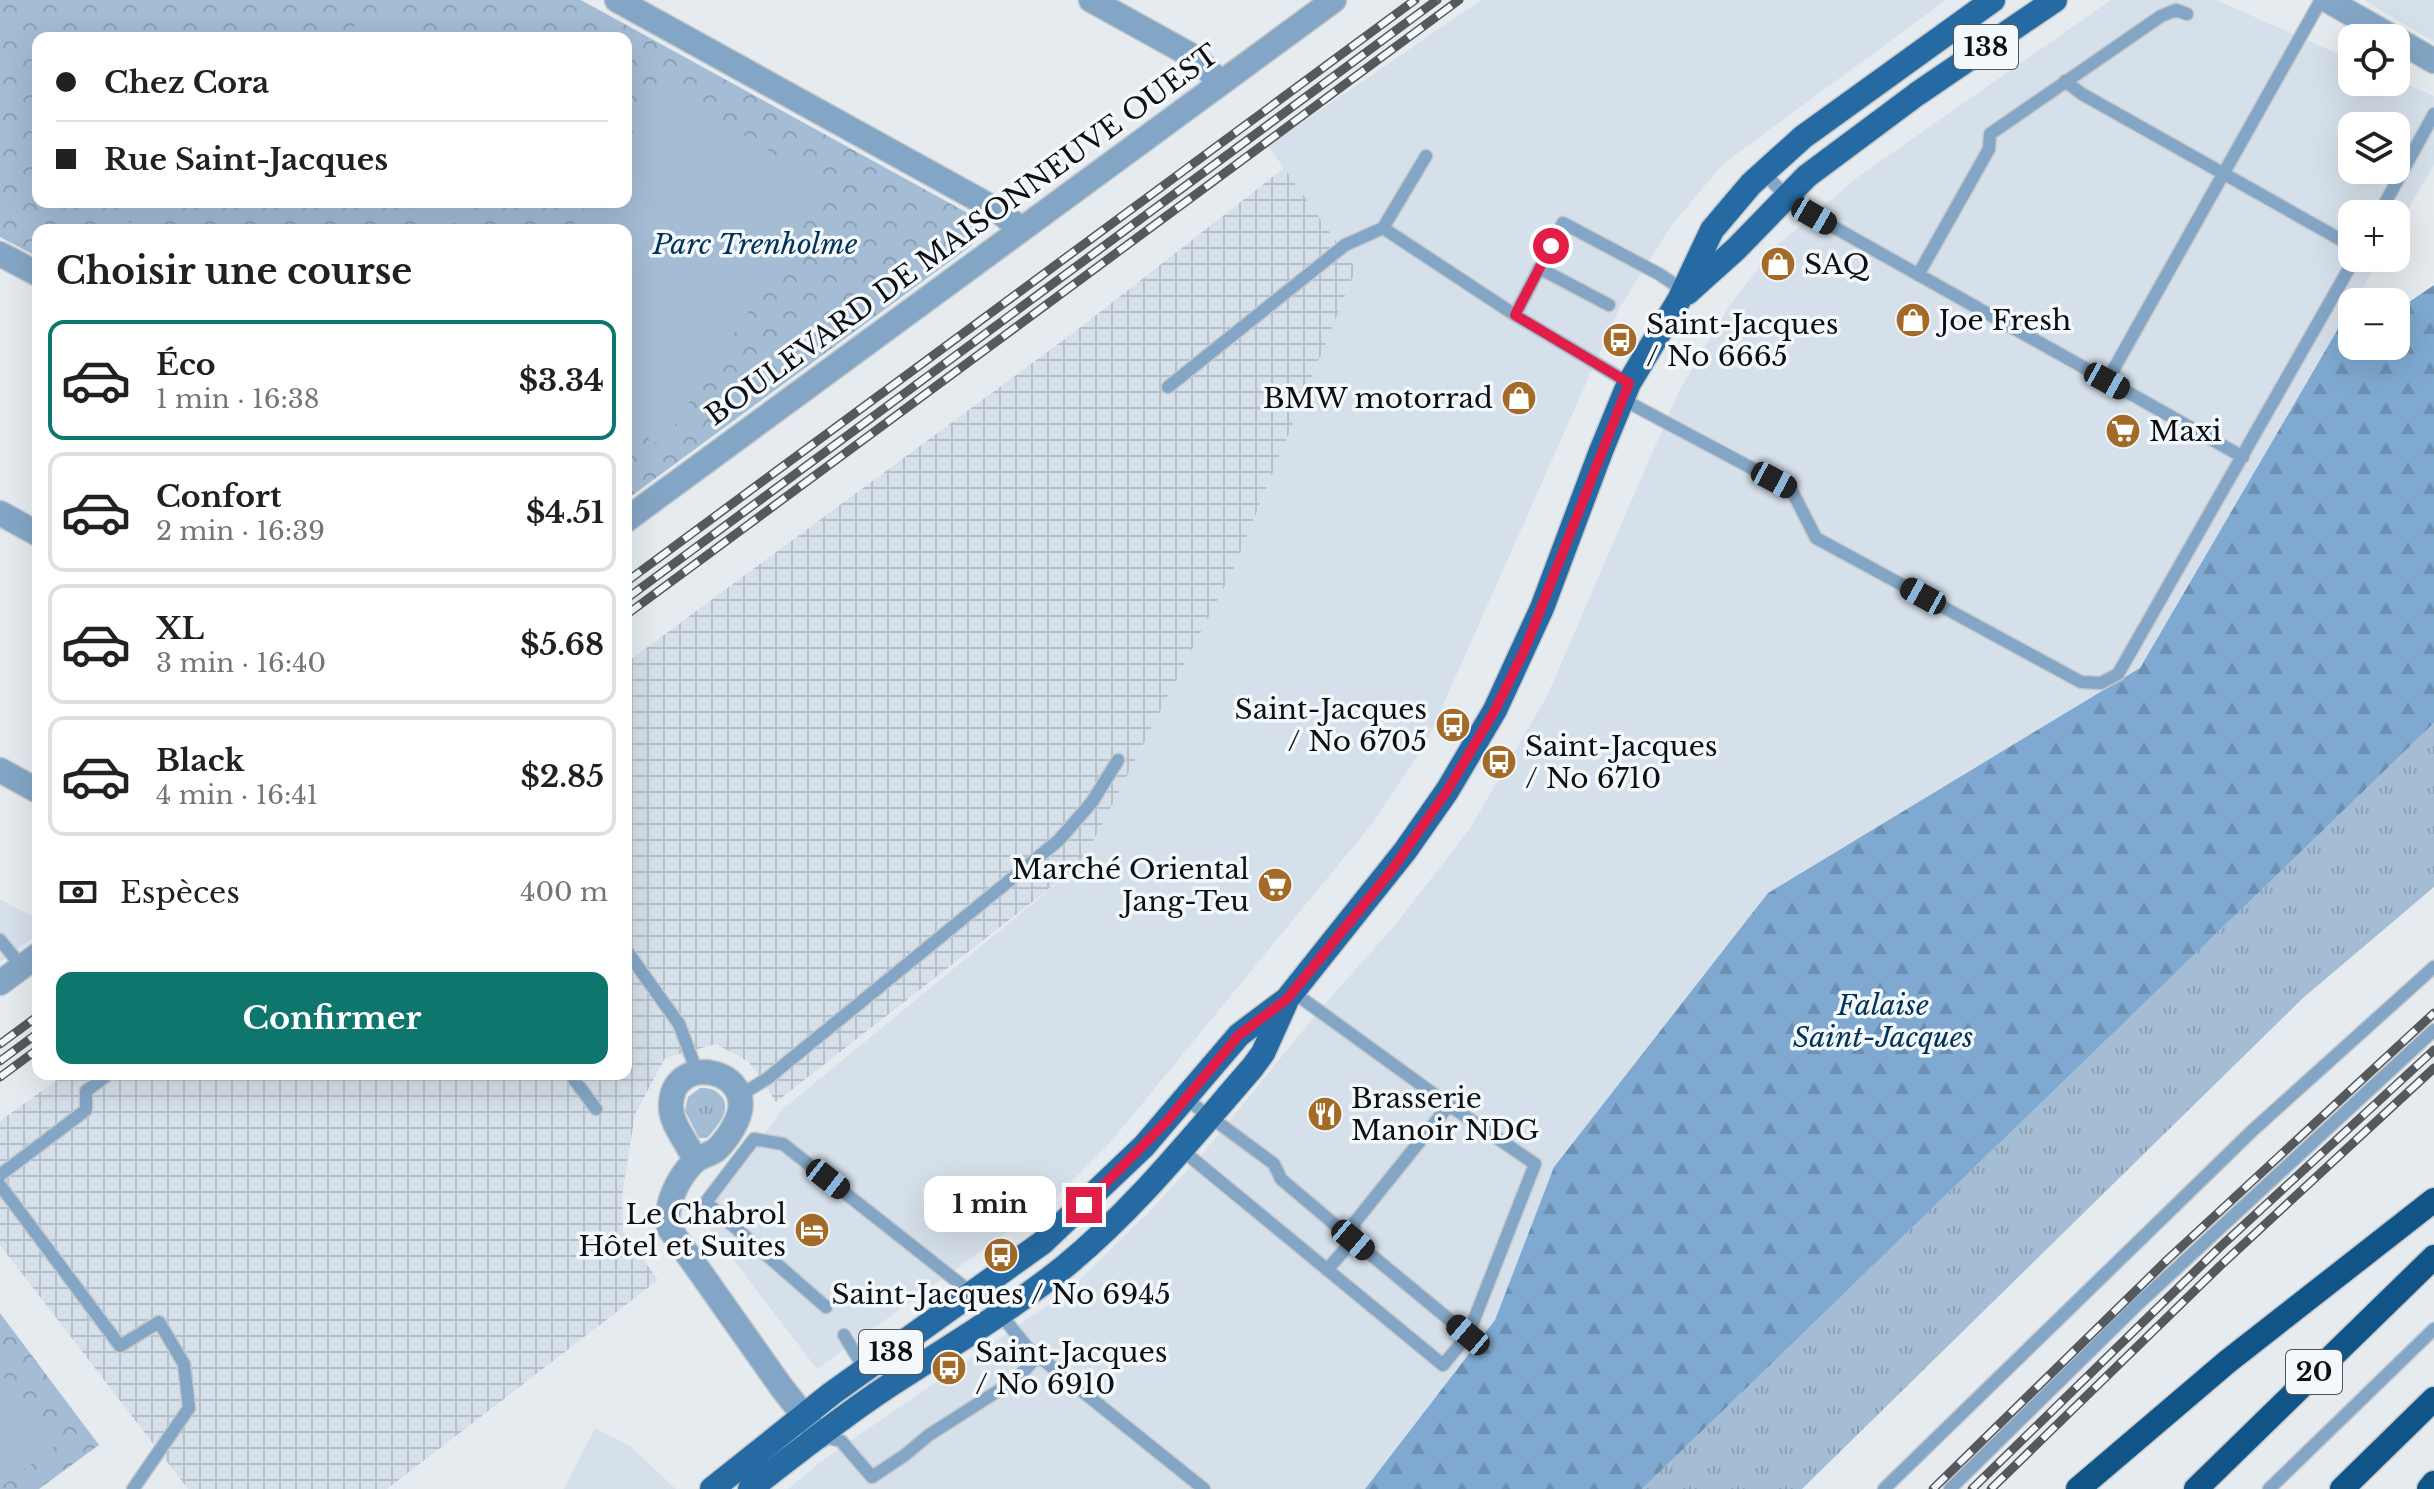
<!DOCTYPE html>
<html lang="fr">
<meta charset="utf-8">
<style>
body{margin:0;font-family:"Libre Baskerville",serif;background:#f2f2f2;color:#202124;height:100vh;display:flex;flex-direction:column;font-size:30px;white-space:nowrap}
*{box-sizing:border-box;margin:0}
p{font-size:26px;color:#757577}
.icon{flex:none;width:44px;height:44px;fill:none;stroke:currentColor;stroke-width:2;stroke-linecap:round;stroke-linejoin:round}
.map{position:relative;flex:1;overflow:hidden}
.details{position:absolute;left:32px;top:224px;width:600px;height:856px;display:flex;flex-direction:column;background:#fff;border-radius:16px;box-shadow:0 8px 32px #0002}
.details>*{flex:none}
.top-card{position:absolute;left:32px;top:32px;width:600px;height:176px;border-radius:16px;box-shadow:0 8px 32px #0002;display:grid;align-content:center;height:176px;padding:0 24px;background:#fff}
.controls{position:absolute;left:2338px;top:24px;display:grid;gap:16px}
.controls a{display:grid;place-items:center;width:72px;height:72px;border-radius:16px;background:#fff;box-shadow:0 8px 32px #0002;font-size:40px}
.end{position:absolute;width:36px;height:36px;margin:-18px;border:10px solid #e11d48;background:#fff;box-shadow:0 0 0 4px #fff}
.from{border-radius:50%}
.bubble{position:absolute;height:56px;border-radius:16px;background:#fff;box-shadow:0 8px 32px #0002;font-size:26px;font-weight:800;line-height:56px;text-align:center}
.car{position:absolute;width:24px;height:48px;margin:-24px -12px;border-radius:10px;box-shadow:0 0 6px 2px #0007;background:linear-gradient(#222 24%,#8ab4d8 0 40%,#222 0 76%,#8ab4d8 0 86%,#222 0)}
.top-card b{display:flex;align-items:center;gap:28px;height:76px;font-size:30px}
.top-card b+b{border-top:2px solid #e0e0e0}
.top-card i{width:20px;height:20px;background:#202124}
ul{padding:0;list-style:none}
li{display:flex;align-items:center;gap:24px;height:120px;margin:0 16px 12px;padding:0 8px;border:4px solid #e0e0e0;border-radius:16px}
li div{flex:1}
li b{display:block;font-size:30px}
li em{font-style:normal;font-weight:800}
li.selected{border-color:#0f766e}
li>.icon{width:72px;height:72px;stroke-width:1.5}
h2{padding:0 24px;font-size:36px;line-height:96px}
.pay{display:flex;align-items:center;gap:20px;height:88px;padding:0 24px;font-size:30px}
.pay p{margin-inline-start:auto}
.button{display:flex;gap:16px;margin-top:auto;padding:16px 24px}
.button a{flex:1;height:92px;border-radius:16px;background:#0f766e;color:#fff;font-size:32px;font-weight:800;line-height:92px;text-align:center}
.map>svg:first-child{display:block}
.built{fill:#d6e0ea;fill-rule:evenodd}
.industrial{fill:url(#industrial-grid)}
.grass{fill:url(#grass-tufts)}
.forest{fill:url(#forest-firs)}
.park{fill:url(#park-crowns);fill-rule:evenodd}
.pitch{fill:#a4bcd4}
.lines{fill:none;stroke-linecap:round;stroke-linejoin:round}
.service-casing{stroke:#c3c8cb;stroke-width:15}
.minor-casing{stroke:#c3c8cb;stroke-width:27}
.tertiary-casing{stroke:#c3c8cb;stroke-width:27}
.primary-casing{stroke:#c3c8cb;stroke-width:27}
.motorway-casing{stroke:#c3c8cb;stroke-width:27}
.service{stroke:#84a6c6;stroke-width:12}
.minor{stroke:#84a6c6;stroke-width:24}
.tertiary{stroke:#84a6c6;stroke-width:24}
.primary{stroke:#266aa3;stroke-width:24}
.motorway{stroke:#115488;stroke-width:24}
.rail-casing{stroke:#56595c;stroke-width:9}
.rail{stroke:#f3f8fd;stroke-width:6;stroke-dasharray:18;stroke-linecap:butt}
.route{stroke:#e11d48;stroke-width:10}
.labels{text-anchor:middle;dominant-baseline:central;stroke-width:7;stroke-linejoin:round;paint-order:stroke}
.shield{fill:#f3f8fd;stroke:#525558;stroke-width:2}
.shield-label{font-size:26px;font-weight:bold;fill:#0d0f11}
.street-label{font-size:28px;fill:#0d0f11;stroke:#f3f8fd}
.park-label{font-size:28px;font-style:italic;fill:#003156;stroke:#f3f8fd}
.poi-label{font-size:28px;fill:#0d0f11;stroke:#f3f8fd;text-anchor:start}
</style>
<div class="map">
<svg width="2434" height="1489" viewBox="0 0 2434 1489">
<defs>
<pattern id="industrial-grid" width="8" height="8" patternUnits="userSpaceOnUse" patternTransform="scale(2)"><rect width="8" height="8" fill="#d6e0ea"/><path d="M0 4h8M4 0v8" fill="none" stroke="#b6bfc8"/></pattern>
<pattern id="grass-tufts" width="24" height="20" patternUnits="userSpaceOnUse" patternTransform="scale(2)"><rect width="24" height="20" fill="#a4bcd4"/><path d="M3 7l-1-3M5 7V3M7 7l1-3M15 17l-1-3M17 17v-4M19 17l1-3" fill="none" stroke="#8ca0b5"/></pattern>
<pattern id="forest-firs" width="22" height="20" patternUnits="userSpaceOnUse" patternTransform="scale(2)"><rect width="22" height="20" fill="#7fa9d0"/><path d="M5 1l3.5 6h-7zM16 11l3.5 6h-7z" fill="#6d90b2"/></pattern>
<pattern id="park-crowns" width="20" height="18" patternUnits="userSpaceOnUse" patternTransform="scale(2)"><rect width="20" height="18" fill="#a4bcd4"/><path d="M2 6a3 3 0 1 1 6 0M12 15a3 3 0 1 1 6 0" fill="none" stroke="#8ca0b5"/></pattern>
</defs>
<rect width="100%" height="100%" fill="#e6ebef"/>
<path class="built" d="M1481 0H1946L1723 164 1671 226 1620 307 1427 741 1371 825 1109 1144 1056 1197 817 1369 705 1223 719 1194 782 1110 1082 863 1233 570 1356 269 1268 146Z
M2111 0H2216L2352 60V82H2396V79L2434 96V165L2396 230V214H2352V258H2380L2140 668 1768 893 1554 1167 1495 1320 1365 1489H788L827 1457 1067 1292 1148 1213 1202 1154 1323 1006 1396 924 1471 827 1547 696 1679 391 1730 305 1775 247 1859 176ZM2352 126H2396V170H2352Z
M2364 0H2434V42Z
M0 899 38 919V934L0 962Z
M595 1428 630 1446 676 1489H564Z"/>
<path class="industrial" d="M1284 168 1356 269 1233 570 1082 863 776 1102 749 1062 716 1044 665 1058 635 1114 622 1197 623 1232 658 1280 387 1489H188L0 1245V1121L65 1074H626V663L1077 330Z"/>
<path class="grass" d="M2434 723V887L2303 998 1802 1489H1642Z
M700 1088C707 1088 712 1088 718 1093 735 1107 718 1126 707 1138H699L685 1111 688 1097Z"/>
<path class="forest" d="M2434 285V723L1642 1489H1365L1495 1320 1554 1167 1768 893 2140 668 2352 305V346H2396V311Z"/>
<path class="park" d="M0 0H581L973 216 979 221 975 224 979 233 972 245 626 500V230H38V257L0 237ZM38 38H626V202H38Z
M0 1313 99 1445 39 1489H0Z"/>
<path class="pitch" d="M372 11 423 38H348L361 14 368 18Z
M664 84 828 189 661 446 626 424V230H570L589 202H626V144Z
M143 202H173L157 230H96L107 210 131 223Z
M402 202H476L463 225 455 221 451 228Z
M0 1372 56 1445 0 1488Z"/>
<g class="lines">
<defs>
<path id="service" d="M2065 81 2082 94 2352 246
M1426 156 1383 228 1515 315 1629 383
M1764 173 1786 196 1814 216 2243 457
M2379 214 2434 114
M1539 268 1609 305
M1918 275 1989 149 1990 134 2161 16 2176 10 2187 14
M1515 315 1563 223 1659 274 1683 290
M2107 381 2321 0
M1168 387 1345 245 1383 228
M1622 399 1791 489 1816 538 2081 682 2101 683 2118 674 2355 258
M0 940 22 967
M626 950 679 1024 697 1072
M570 1074 596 1109
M739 1096 768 1078 1059 840 1092 802 1118 760
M1186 1099 1274 1164 1281 1179 1353 1240 1327 1270
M1449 1105 1535 1164 1468 1335
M1182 1150 1443 1365 1468 1335 1353 1240 1355 1222 1449 1105 1293 992
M0 1175 86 1110V1091L109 1074
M0 1185 120 1346 159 1322 184 1364 189 1408 133 1489
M980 1289 1027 1347 1204 1489
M826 1307 706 1202 754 1139 783 1144 973 1294
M844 1335 865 1370
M820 1436 841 1441 872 1477 905 1455 929 1435 1015 1380 1038 1356
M1884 1489 2253 1130 2434 967
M1950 1489 2138 1304 2434 1030
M2269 1489 2434 1329"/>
<path id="minor" d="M617 0 997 210 1021 229
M1091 0 1196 58 1220 82
M2327 0 2394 38
M2396 39 2434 61
M0 254 38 274
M0 513 38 534
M0 770 38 791
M695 1161C689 1143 670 1125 671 1105 672 1051 759 1069 737 1120 733 1130 724 1143 716 1150 709 1155 700 1156 694 1162 678 1177 664 1206 669 1228L782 1388 820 1436"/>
<path id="tertiary" d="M626 520 1334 0
M0 983 38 955"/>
<path id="primary" d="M1687 293 1736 249 1807 176 1917 94 2055 0
M712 1489 831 1394 1042 1243 1144 1146 1239 1035 1287 999 1405 851 1447 791 1495 710 1542 608 1601 451 1629 383 1679 300 1712 230 1751 184 1803 137 1993 0
M750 1489C795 1454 840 1418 887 1387 947 1348 1008 1312 1064 1267 1135 1209 1191 1138 1252 1068L1263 1053 1286 1002"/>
<path id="motorway" d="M2078 1489 2227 1362 2434 1200
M2196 1489 2434 1257
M2342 1489 2434 1399
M2429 1489 2434 1483"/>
</defs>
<use href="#service" class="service-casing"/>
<use href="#minor" class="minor-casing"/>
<use href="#tertiary" class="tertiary-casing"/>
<use href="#primary" class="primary-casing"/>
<use href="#motorway" class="motorway-casing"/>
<use href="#service" class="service"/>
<use href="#minor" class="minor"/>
<use href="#tertiary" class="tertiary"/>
<use href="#primary" class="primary"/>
<use href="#motorway" class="motorway"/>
<defs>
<path id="rail" d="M626 582 1415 0
M626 599 1437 0
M626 615 1459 0
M0 1044 38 1016
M0 1061 38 1033
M0 1077 38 1049
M1933 1489 2167 1260 2434 1013
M1972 1489 2220 1247 2434 1050
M1991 1489 2220 1266 2434 1068"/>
</defs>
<use href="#rail" class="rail-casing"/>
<use href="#rail" class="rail"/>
</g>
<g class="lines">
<path class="route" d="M1084 1205 1167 1121 1239 1035 1287 999 1391 871 1447 791 1495 710 1525 649 1629 383 1515 315 1551 246"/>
</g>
<defs>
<symbol id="shop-disc" viewBox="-11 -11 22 22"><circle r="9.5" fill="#a36b27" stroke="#f3f8fd"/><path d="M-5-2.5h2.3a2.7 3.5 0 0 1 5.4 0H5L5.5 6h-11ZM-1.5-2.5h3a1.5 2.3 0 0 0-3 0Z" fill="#fff"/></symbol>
<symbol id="bus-disc" viewBox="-11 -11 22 22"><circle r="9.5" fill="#a36b27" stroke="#f3f8fd"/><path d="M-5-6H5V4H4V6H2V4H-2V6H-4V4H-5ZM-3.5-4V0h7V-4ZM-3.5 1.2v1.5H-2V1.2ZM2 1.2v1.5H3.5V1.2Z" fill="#fff"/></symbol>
<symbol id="supermarket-disc" viewBox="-11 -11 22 22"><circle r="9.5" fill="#a36b27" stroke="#f3f8fd"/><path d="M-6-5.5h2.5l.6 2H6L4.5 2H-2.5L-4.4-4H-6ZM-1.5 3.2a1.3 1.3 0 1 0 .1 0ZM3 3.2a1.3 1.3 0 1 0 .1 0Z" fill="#fff"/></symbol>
<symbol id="restaurant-disc" viewBox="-11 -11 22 22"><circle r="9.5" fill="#a36b27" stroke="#f3f8fd"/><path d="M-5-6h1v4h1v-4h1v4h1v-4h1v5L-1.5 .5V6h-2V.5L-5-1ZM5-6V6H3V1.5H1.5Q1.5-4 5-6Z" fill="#fff"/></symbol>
<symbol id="hotel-disc" viewBox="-11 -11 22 22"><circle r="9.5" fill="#a36b27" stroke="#f3f8fd"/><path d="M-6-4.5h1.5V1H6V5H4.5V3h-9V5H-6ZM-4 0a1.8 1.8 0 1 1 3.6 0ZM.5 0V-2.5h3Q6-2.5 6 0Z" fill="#fff"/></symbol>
</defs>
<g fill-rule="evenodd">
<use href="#shop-disc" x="1758" y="244" width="40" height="40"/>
<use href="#shop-disc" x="1893" y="300" width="40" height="40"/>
<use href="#bus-disc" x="1600" y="320" width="40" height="40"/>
<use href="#shop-disc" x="1499" y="378" width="40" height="40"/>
<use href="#supermarket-disc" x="2103" y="411" width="40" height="40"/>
<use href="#bus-disc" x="1433" y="705" width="40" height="40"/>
<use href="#bus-disc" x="1479" y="742" width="40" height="40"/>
<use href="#supermarket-disc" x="1255" y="865" width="40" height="40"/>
<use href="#restaurant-disc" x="1305" y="1094" width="40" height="40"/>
<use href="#hotel-disc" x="792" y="1210" width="40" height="40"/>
<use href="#bus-disc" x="981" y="1235" width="40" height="40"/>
<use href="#bus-disc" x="929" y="1348" width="40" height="40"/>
</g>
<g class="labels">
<g class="shield">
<rect x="1954" y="25" width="64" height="44" rx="6"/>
<rect x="859" y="1330" width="64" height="44" rx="6"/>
<rect x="2286" y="1350" width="56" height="44" rx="6"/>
</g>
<g class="shield-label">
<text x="1986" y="47">138</text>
<text x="891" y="1352">138</text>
<text x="2314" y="1372">20</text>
</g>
<g class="street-label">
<text transform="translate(962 235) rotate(-36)">BOULEVARD DE MAISONNEUVE OUEST</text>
</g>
<g class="park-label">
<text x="755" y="244">Parc Trenholme</text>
<text x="1883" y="1005">Falaise<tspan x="1883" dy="32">Saint-Jacques</tspan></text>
</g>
<g class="poi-label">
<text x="1804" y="264">SAQ</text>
<text x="1939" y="320">Joe Fresh</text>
<text x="1646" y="324">Saint-Jacques<tspan x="1646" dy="32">/ No 6665</tspan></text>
<text x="1493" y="398" text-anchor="end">BMW motorrad</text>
<text x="2149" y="431">Maxi</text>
<text x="1427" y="709" text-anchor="end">Saint-Jacques<tspan x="1427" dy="32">/ No 6705</tspan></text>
<text x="1525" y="746">Saint-Jacques<tspan x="1525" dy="32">/ No 6710</tspan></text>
<text x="1249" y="869" text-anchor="end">Marché Oriental<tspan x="1249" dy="32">Jang-Teu</tspan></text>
<text x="1351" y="1098">Brasserie<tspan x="1351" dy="32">Manoir NDG</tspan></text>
<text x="786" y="1214" text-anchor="end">Le Chabrol<tspan x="786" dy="32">Hôtel et Suites</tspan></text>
<text x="1001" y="1294" text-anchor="middle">Saint-Jacques / No 6945</text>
<text x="975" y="1352">Saint-Jacques<tspan x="975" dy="32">/ No 6910</tspan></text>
</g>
</g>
</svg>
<div class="controls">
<a><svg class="icon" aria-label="locate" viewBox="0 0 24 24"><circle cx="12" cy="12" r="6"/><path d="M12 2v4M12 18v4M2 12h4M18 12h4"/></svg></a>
<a><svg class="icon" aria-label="layers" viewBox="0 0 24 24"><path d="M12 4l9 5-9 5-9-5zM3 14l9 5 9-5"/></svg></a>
<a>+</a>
<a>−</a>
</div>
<i class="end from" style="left:1551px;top:246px"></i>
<i class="end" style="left:1084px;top:1205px"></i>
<div class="bubble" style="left:924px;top:1176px;width:132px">1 min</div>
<i class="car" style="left:1814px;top:216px;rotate:120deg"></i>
<i class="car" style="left:2107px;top:381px;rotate:119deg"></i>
<i class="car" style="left:1774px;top:480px;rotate:118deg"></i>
<i class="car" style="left:1923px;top:596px;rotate:299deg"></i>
<i class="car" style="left:828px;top:1179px;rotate:128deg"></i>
<i class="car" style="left:1353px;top:1240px;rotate:130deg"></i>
<i class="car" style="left:1468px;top:1335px;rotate:310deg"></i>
<div class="top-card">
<b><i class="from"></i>Chez Cora</b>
<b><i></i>Rue Saint-Jacques</b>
</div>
<section class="details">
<h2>Choisir une course</h2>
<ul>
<li class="selected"><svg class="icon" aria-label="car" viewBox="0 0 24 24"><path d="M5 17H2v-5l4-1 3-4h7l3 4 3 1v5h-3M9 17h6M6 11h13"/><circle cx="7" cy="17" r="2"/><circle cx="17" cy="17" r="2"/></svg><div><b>Éco</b><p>1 min · 16:38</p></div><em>$3.34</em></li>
<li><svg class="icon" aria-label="car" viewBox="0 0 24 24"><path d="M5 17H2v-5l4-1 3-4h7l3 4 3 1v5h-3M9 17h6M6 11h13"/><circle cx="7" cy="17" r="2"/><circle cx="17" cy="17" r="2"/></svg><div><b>Confort</b><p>2 min · 16:39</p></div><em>$4.51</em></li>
<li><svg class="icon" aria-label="car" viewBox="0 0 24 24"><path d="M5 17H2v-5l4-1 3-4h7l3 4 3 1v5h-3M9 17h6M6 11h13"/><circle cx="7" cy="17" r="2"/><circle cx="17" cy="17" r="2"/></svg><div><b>XL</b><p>3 min · 16:40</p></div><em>$5.68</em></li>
<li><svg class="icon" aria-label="car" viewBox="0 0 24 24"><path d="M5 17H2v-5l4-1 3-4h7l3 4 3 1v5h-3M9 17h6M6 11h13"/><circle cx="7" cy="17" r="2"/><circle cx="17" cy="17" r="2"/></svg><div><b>Black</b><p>4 min · 16:41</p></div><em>$2.85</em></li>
</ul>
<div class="pay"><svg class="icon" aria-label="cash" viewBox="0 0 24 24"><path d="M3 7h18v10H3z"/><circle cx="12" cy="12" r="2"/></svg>Espèces<p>400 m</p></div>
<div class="button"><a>Confirmer</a></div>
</section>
</div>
